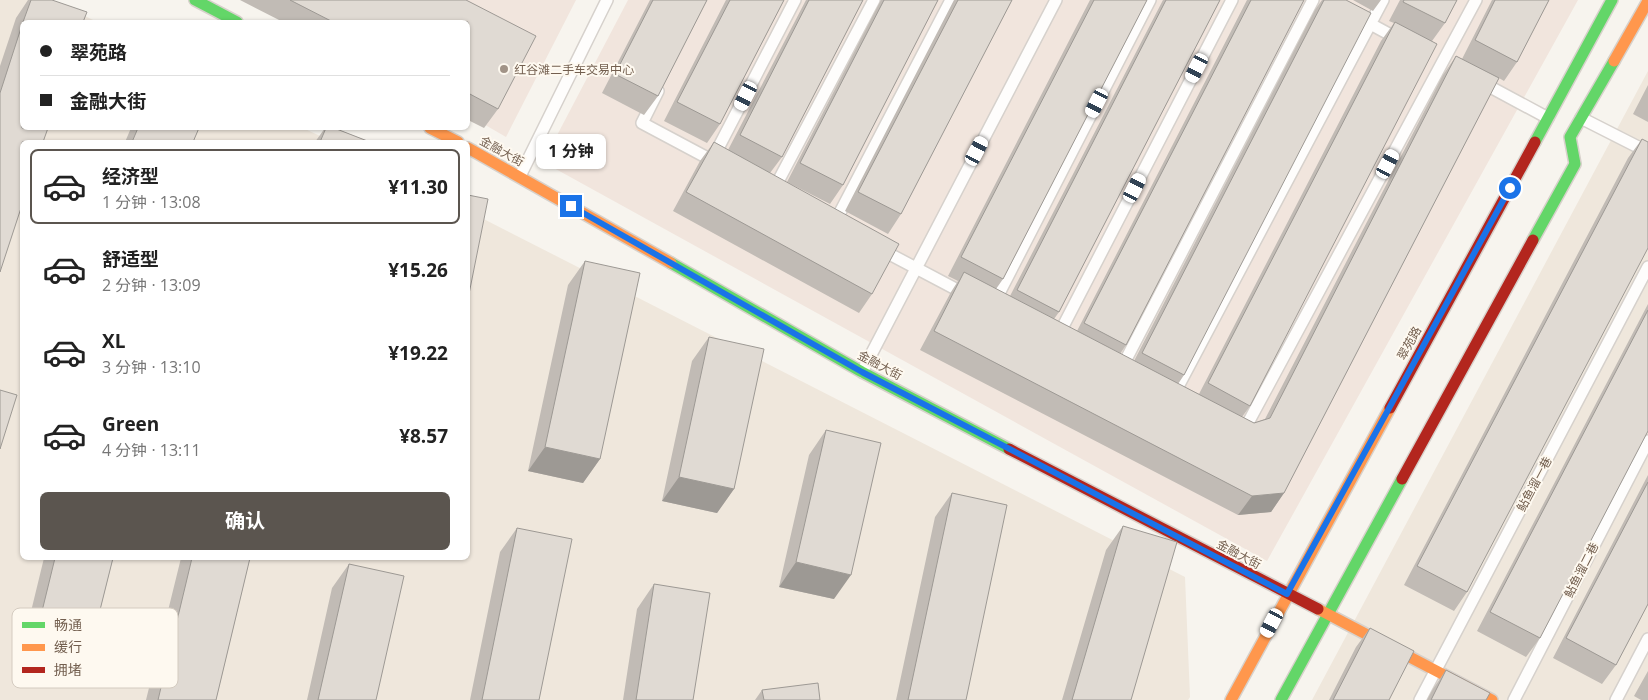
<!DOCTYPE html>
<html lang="zh">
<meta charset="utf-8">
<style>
body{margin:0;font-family:"Open Sans","Noto Sans SC",sans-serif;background:#f6f6f6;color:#222;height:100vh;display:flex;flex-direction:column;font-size:19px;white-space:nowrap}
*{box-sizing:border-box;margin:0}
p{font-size:16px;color:#767676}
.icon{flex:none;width:28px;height:28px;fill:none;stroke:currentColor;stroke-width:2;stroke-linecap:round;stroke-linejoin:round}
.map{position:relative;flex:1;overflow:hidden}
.panel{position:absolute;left:20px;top:140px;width:450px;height:420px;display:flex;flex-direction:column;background:#fff;border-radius:8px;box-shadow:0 1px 4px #0004}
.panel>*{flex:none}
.guide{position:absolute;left:20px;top:20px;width:450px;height:110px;border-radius:8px;box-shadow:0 1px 4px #0004;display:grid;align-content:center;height:110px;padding:0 20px;background:#fff}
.end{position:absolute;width:22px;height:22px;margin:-11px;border:6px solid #1a73e8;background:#fff;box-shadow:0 0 0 2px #fff}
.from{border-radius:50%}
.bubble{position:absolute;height:35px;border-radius:8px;background:#fff;box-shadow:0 1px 4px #0004;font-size:16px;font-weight:700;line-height:35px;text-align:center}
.car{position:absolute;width:15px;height:30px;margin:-15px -8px;border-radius:6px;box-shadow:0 0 4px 1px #0007;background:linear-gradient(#fff 24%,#345 0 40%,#fff 0 76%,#345 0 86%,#fff 0)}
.guide b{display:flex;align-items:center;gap:18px;height:48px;font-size:19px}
.guide b+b{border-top:1px solid #e0e0e0}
.guide i{width:12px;height:12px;background:#222}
ul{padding:9px 0 0;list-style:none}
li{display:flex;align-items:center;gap:15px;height:75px;margin:0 10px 8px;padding:0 10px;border:2px solid transparent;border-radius:8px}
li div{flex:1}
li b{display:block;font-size:19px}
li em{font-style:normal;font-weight:700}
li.active{border-color:#5b554f}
li>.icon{width:45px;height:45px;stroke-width:1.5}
.button{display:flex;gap:10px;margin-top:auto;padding:10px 20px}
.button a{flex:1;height:58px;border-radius:8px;background:#5b554f;color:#fff;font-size:20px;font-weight:700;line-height:58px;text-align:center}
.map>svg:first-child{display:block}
.residential{fill:#efe7dc}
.commercial{fill:#f1e5dd}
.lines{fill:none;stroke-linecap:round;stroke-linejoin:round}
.lane-casing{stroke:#d6d1cc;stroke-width:14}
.fast-casing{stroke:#d7d1cb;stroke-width:14}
.slow-casing{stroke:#d7d1cb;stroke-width:14}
.jam-casing{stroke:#d7d1cb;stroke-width:14}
.lane{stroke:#fefdfc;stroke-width:11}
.fast{stroke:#63d668;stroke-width:11}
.slow{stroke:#ff974d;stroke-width:11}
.jam{stroke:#b3261e;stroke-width:11}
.wall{fill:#c1bbb5}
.shaded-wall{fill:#9d9994}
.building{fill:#e0dad3;stroke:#9d9994}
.route{stroke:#1a73e8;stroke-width:6}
.poi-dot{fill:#a19387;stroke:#fef9f0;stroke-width:2}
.labels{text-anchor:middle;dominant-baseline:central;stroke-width:4;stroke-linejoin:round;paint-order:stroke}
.poi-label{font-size:12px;fill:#735f4f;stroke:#fef9f0;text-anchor:start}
.street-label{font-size:12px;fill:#735f4f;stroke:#fef9f0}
.key{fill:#fef9f0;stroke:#d4cbc0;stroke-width:1}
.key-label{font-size:14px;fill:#735f4f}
</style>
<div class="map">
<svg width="1648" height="700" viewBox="0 0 1648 700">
<rect width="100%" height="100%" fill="#f7f4ee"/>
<path class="residential" d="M0 0H53L97 22H22V128H303L333 142H22V558H468V211L1185 577 1190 697 1188 700H0Z
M1648 71V700H1312Z"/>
<path class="commercial" d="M257 0H576L506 137 468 115V22Z
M628 0H1578L1267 561 543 162Z"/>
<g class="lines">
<defs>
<path id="lane" d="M1363 20 1400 40
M1481 82 1548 118
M658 91 642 123 717 163
M1581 118 1648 152
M713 158 795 0
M520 176 607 0
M773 191 874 0
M834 224 951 0
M880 249 967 295
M993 305 1150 0
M1057 338 1232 0
M1120 371 1313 0
M862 372 1056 0
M1173 396 1383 0
M1242 434 1476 0
M1420 700 1648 267
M1514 700 1648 441
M1616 700 1648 639"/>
<path id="fast" d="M195 0 237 22
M1535 142 1612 0
M1533 240 1575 164 1570 137 1614 61
M671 263 862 372 1009 449
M1281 700 1402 479"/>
<path id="slow" d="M1614 61 1648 1
M430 128 458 142
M468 148 671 263
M1318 609 1492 700
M1231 700 1390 408"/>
<path id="jam" d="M1390 408 1535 142
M1009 449 1318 609
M1402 479 1533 240"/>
</defs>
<use href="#lane" class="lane-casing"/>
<use href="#fast" class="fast-casing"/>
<use href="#slow" class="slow-casing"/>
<use href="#jam" class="jam-casing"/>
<use href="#lane" class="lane"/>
<use href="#fast" class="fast"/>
<use href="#slow" class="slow"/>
<use href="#jam" class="jam"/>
</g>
<path class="wall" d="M28 0H52L83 22H22V128L0 272V66L16 18Z
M240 0H466L498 109 484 128 468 120V22H283Z
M650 0H707L658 96 644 115 602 93Z
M726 0H784L720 124 707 143 664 121Z
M806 0H863L782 157 770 173 872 294 859 313 673 211 700 161 714 142 728 150Z
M881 0H938L843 185 830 204 787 182Z
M954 0H1012L901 214 888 234 845 211Z
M1090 0H1147L1003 279 996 289 1010 296 1163 0H1220L1059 312 1054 319 1077 331 1247 0H1304L1126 345 1120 354 1134 361 1315 10 1322 0H1346L1184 375 1178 384 1199 394 1381 41 1394 23 1389 21 1400 0H1457L1445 23 1432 41 1250 406 1242 417 1254 423 1265 419 1443 75 1456 56 1462 59 1492 0H1549L1517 62 1504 81 1499 78 1284 493 1271 512 1238 515 920 350 951 292 958 281 948 276Z
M1353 0H1381L1373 11Z
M1648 85V122L1633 114Z
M131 128H199L193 142H125Z
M325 128H334L370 142H315Z
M1642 139 1467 592 1454 611 1404 585 1628 158Z
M585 261 600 459 583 483 528 471 568 285Z
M1648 304V431L1540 638 1526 657 1477 631Z
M709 337 734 489 717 513 662 501 692 361Z
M826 430 834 599 779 587 809 455Z
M1648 475V604L1616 665 1602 684 1553 658Z
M952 493 966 700H896L935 517Z
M1123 526 1131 700H1062L1106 550Z
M517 528 539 700H470L500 552Z
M44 558H113L88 658 71 682 17 669Z
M181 558H250L216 700H146Z
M349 564 376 700H307L332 588Z
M654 584 693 700H623L637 609Z
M1370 628 1389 700H1329L1356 647Z
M1446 670 1486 700H1427L1433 689Z
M1648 671V700H1641L1634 696Z
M762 690 820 700H755Z"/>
<path class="shaded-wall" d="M545 447 600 459 583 483 528 471Z
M679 477 734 489 717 513 662 501Z
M1284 493 1271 512 1238 515 1252 496Z
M796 562 851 575 834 599 779 587Z
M34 644 88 658 71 682 17 669Z"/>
<path class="building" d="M31 0H52L87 12 83 22H23Z
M290 0H466L536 36 498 109 468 93V22H333Z
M653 0H707L658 96 615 74Z
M730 0H784L720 124 677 102Z
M809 0H863L782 157 740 135Z
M884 0H938L843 185 800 163Z
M958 0H1012L901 214 858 192Z
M1094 0H1147L1003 279 961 257Z
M1166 0H1220L1059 312 1017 290Z
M1251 0H1304L1126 345 1084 323Z
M1324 0H1346L1371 13 1184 375 1142 353Z
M1404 0H1457L1445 23 1403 2Z
M1495 0H1549L1517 62 1475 40Z
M1395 22 1437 44 1250 406 1208 383Z
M22 25V128H48L43 142H22V205L0 272V93Z
M1456 56 1499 78 1284 493 1252 496 934 331 964 272 1254 423 1270 418Z
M138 128H199L193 142H132Z
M326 128H334L370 142H320Z
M1642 139 1648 142V248L1467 592 1417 566Z
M714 142 899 244 872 294 686 192Z
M468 195 488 199 468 299Z
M585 261 640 273 600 459 545 447Z
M1648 310V431L1540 638 1490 612Z
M709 337 764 349 734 489 679 477Z
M0 390 17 395 0 449Z
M826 430 881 443 851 575 796 562Z
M1648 482V604L1616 665 1566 638Z
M952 493 1007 505 966 700H908Z
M1123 526 1177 542 1131 700H1072Z
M517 528 572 539 539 700H482Z
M55 558H113L88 658 34 644Z
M192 558H250L216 700H158Z
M349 564 404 576 376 700H318Z
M654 584 710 593 693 700H636Z
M1370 628 1414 651 1389 700H1333Z
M1446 670 1490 693 1486 700H1431Z
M818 683 820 700H764L762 690Z"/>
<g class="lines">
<path class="route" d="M571 206 862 372 1287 594 1510 188"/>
</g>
<circle class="poi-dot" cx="504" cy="69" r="5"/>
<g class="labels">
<g class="poi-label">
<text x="514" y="69">红谷滩二手车交易中心</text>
</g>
<g class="street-label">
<text transform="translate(502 151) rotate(29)">金融大街</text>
<text transform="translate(1409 343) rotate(-61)">翠苑路</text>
<text transform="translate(880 365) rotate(28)">金融大街</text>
<text transform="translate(1534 484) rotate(-62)">鲇鱼溜一巷</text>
<text transform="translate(1239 554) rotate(28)">金融大街</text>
<text transform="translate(1581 570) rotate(-63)">鲇鱼溜二巷</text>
</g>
</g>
<rect x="12" y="608" width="166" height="80" rx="8" class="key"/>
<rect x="22" y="622" width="23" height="6" fill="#63d668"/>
<rect x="22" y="644" width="23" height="7" fill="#ff974d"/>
<rect x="22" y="667" width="23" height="6" fill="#b3261e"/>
<g class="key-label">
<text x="54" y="630">畅通</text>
<text x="54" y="652">缓行</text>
<text x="54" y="675">拥堵</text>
</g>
</svg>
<i class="end from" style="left:1510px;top:188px"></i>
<i class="end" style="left:571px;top:206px"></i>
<div class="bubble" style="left:536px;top:134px;width:70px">1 分钟</div>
<i class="car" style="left:1197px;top:68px;rotate:207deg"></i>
<i class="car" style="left:746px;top:96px;rotate:207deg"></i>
<i class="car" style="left:1097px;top:103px;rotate:207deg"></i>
<i class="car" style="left:977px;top:151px;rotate:28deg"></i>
<i class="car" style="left:1388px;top:164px;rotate:28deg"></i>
<i class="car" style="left:1135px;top:188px;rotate:27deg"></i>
<i class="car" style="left:1272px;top:623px;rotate:208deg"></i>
<div class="guide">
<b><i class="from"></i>翠苑路</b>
<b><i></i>金融大街</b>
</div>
<section class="panel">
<ul>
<li class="active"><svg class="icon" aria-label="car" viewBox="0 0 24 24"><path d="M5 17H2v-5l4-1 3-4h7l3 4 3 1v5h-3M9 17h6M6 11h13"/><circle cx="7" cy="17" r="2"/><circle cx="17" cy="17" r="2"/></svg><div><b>经济型</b><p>1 分钟 · 13:08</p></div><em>¥11.30</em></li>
<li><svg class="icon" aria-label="car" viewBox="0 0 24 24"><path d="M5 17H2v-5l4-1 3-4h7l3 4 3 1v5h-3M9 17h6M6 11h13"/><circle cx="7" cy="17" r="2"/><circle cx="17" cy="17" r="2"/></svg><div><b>舒适型</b><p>2 分钟 · 13:09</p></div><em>¥15.26</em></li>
<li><svg class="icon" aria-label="car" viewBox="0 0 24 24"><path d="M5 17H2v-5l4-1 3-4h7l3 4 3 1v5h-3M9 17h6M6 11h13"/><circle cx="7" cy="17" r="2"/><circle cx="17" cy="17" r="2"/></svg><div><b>XL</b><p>3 分钟 · 13:10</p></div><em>¥19.22</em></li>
<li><svg class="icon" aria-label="car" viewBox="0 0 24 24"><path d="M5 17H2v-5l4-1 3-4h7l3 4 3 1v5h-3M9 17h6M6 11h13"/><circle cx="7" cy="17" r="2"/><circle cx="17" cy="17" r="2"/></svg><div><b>Green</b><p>4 分钟 · 13:11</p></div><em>¥8.57</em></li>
</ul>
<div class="button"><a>确认</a></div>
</section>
</div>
